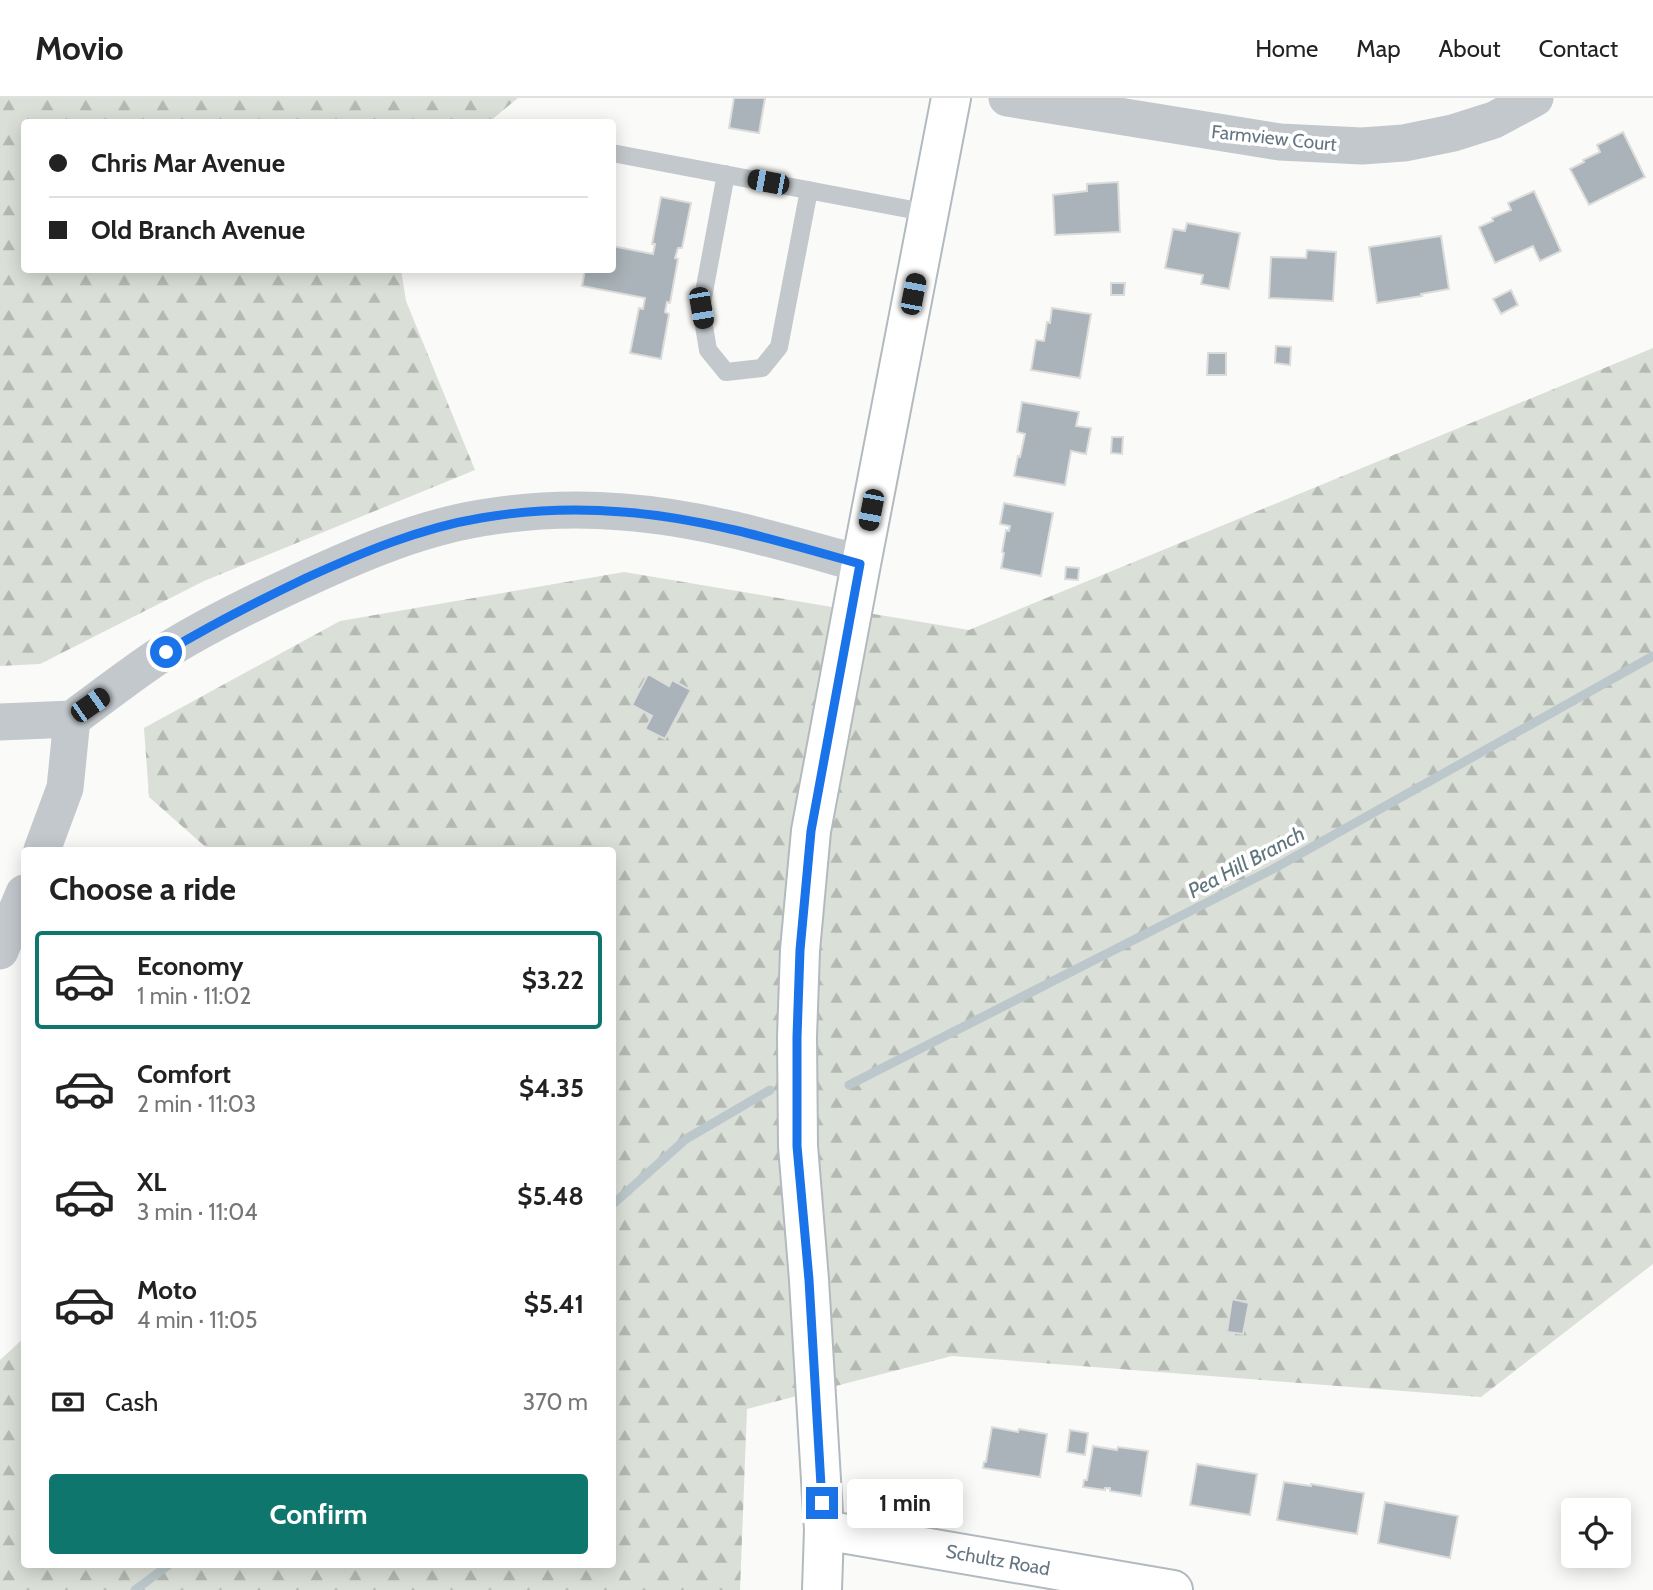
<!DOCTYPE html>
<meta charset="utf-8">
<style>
body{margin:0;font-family:Cabin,sans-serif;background:#f2f2f2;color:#222;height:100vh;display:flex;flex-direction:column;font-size:26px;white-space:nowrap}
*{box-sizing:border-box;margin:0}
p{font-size:23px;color:#767676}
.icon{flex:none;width:38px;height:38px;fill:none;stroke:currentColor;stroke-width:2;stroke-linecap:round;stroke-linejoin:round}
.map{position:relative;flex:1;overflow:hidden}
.panel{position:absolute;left:21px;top:749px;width:595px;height:721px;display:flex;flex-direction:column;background:#fff;border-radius:7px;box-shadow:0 4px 18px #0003}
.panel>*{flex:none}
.top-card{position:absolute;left:21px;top:21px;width:595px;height:154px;border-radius:7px;box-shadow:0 4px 18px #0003;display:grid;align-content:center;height:154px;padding:0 28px;background:#fff}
.fabs{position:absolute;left:1561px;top:1400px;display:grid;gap:14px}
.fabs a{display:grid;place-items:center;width:70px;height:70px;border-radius:7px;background:#fff;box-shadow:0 4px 18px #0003;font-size:35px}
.end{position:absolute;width:32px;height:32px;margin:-16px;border:9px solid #1a73e8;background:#fff;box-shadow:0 0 0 4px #fff}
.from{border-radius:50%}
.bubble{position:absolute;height:49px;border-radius:7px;background:#fff;box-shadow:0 4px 18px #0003;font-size:23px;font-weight:800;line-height:49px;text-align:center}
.car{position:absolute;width:21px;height:42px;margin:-21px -10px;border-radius:9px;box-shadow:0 0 5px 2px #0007;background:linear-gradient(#222 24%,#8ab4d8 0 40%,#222 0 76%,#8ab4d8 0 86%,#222 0)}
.top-card b{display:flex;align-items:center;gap:24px;height:66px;font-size:26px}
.top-card b+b{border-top:2px solid #e0e0e0}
.top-card i{width:18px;height:18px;background:#222}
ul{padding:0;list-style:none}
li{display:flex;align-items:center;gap:21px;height:98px;margin:0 14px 10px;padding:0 14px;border:4px solid transparent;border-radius:7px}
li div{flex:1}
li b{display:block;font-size:26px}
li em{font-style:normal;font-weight:800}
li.active{border-color:#0f766e}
li>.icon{width:63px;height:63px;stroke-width:1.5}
h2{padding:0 28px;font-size:32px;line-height:84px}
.pay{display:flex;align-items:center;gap:18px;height:77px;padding:0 28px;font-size:26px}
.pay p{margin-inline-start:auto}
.action{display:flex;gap:14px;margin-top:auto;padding:14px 28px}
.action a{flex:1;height:80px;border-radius:7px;background:#0f766e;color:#fff;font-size:28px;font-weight:800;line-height:80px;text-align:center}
header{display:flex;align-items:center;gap:42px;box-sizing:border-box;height:98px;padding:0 35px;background:#fff;border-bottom:2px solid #e0e0e0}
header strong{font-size:33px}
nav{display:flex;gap:38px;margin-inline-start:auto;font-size:24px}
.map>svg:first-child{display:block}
.forest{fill:url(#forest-firs)}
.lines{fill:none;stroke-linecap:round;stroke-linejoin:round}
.stream{stroke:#bbc7cb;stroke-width:9}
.building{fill:#aab3b9;stroke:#dcdcda;stroke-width:2}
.secondary-casing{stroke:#b3babf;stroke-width:42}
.lane{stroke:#c3c8cc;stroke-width:18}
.street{stroke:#c3c8cc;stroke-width:37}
.secondary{stroke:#fff;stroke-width:38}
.route{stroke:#1a73e8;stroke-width:9}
.labels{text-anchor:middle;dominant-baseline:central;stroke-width:7;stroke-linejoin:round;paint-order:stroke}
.street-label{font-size:19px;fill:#657683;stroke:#fff}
.water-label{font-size:21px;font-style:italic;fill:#60757c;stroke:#fff}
</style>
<header>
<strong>Movio</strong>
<nav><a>Home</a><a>Map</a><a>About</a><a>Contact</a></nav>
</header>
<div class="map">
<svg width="1653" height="1492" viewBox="0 0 1653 1492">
<defs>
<pattern id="forest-firs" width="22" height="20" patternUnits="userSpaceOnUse" patternTransform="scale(1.75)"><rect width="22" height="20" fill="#dadfd7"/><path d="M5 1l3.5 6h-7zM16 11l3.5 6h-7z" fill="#b4b9b4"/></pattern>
</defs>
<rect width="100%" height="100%" fill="#fafaf8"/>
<path class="forest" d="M0 0H518L489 24H24V172H401L406 203 475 372 204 483 40 566 0 568Z
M1653 250V1166L1481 1299 952 1258 747 1311 740 1492H0V1262L24 1240V1466H612V752H209L149 699 144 630 340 523 624 474 969 532Z"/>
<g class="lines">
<path class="stream" d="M849 987 1273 771 1653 558
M612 1107 686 1041 770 992
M135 1492 170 1466"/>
</g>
<path class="building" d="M734 0H765L759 35 729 30Z
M1623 34 1645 79 1589 107 1570 71 1584 64 1583 62 1600 54 1597 47Z
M1118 84 1120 134 1055 137 1053 97 1087 93V86Z
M1534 93 1561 153 1540 163 1533 148 1495 165 1479 129 1493 123 1492 120 1511 112 1508 105Z
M661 99 691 105 682 150H678L675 160 678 161 670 205 667 204 665 214 669 216 661 261 630 255 639 210 643 211 645 200 582 188 585 172H612V148L653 156 655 146H652Z
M1187 125 1240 135 1229 191 1201 186 1203 177 1165 170 1173 131 1185 133Z
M1441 138 1449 191 1421 196 1422 198 1377 205 1369 149Z
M1307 152 1336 154 1333 203 1269 200 1271 159 1306 160Z
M1111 185H1125L1124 197H1111Z
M1511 192 1518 207 1501 216 1493 201Z
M1052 210 1091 216 1080 280 1031 272 1036 242 1044 243 1047 224 1050 225Z
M1276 248 1291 249 1290 267 1275 265Z
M1208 255H1226V277H1207Z
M1022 304 1079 314 1076 328 1091 330 1086 356 1071 353 1065 387 1014 378 1018 358 1020 359 1025 336 1017 334Z
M1112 339H1123L1122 356 1111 355Z
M1004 405 1053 415 1041 478 1001 470 1004 455 1002 454 1006 432 1009 433 1010 428 1000 426Z
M1066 469 1079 470 1078 482 1065 481Z
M648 576 669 588 672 582 691 592 665 641 645 631 652 618 632 607Z
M1232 1201 1249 1205 1243 1236 1227 1234Z
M992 1329 1018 1334 1019 1331 1047 1336 1040 1379 983 1370 984 1364H986Z
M1070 1332 1088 1335 1085 1357 1067 1354Z
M1093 1348 1117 1352 1118 1349 1148 1353 1141 1398 1110 1393V1390H1105V1392L1083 1389 1084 1382H1087Z
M1197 1366 1257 1376 1250 1417 1190 1407Z
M1284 1384 1311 1388V1386L1364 1395 1357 1436 1277 1422Z
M1385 1404 1458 1418 1450 1460 1378 1445Z"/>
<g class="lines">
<defs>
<path id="secondary" d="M824 1432 1173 1492
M822 1492 824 1432 809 1182 798 1048 797 939 800 852 811 733 861 466 951 0"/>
</defs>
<use href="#secondary" class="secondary-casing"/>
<path class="lane" d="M612 55 929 115
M726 76 701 210 708 252 726 274 762 270 779 249 809 92"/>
<path class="street" d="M1007 0 1280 44 1362 48 1404 45 1453 35 1494 22 1535 0
M0 624 72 621
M42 752 65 690 72 621C103 598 134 574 166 553 206 528 249 507 292 487 352 459 415 431 481 420 528 412 576 410 623 414 704 420 783 444 861 466
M0 853 24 795"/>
<use href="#secondary" class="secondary"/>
</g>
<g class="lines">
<path class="route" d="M166 554C211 527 258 503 306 480 361 455 420 430 481 420 527 412 576 410 623 414 704 420 783 444 860 466L811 733 800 852 797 939V1048L809 1182 822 1405"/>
</g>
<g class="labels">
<g class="street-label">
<text transform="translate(1274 40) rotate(6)">Farmview Court</text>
<text transform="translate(998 1462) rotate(10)">Schultz Road</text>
</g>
<g class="water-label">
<text transform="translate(1246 764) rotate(-28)">Pea Hill Branch</text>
</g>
</g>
</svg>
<div class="fabs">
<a><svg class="icon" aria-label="locate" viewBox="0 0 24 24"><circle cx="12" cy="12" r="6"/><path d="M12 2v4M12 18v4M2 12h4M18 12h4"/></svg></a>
</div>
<i class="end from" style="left:166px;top:554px"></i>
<i class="end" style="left:822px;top:1405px"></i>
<div class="bubble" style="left:847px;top:1381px;width:116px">1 min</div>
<i class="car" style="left:768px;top:84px;rotate:281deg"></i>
<i class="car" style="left:913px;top:196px;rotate:11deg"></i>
<i class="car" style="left:701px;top:210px;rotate:170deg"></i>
<i class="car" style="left:871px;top:412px;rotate:191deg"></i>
<i class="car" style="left:90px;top:607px;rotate:55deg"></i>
<div class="top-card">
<b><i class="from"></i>Chris Mar Avenue</b>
<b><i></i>Old Branch Avenue</b>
</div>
<section class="panel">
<h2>Choose a ride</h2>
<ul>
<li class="active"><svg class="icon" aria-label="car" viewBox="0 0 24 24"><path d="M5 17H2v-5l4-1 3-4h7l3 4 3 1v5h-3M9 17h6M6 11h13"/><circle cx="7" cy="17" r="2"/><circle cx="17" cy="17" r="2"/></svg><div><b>Economy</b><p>1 min · 11:02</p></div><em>$3.22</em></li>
<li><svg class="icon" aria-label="car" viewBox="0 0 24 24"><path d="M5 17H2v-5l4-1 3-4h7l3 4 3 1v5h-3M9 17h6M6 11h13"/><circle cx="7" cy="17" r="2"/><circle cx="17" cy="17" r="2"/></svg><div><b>Comfort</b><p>2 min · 11:03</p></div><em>$4.35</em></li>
<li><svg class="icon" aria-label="car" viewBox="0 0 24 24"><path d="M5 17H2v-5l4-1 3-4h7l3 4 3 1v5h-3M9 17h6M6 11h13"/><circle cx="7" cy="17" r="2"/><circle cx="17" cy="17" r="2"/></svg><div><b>XL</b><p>3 min · 11:04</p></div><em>$5.48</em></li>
<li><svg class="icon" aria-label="car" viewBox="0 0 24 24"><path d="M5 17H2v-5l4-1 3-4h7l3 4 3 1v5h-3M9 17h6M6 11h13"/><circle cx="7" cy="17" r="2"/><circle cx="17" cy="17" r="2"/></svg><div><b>Moto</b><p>4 min · 11:05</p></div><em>$5.41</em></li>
</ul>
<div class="pay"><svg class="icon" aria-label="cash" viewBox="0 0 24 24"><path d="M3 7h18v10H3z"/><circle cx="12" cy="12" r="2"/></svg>Cash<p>370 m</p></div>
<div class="action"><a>Confirm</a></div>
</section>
</div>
